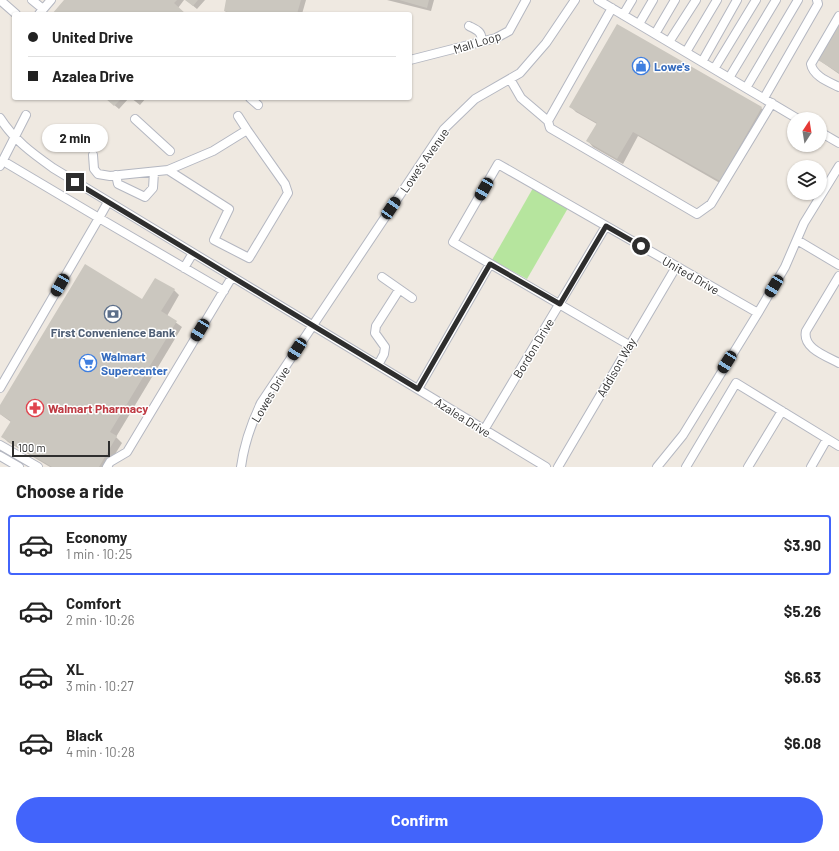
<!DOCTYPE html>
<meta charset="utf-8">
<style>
body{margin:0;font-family:Barlow,sans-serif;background:#f2f2f2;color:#222;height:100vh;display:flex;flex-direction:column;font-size:15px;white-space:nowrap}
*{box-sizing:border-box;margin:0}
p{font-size:13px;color:#767676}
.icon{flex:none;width:22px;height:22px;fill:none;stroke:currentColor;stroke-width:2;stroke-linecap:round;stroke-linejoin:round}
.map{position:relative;height:467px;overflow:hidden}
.drawer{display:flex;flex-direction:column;background:#fff;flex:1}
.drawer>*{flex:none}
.guide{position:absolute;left:12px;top:12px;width:400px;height:88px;border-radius:4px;box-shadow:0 1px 3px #0004;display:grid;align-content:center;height:88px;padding:0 16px;background:#fff}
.needle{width:26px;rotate:12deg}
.fabs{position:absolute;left:787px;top:112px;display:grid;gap:8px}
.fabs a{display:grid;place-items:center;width:40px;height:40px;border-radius:50%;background:#fff;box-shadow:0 1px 3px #0004;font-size:20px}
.scale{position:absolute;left:12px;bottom:10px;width:98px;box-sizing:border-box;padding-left:4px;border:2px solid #2e2e2e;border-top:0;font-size:11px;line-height:14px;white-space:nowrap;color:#2e2e2e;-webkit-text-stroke:3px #fff;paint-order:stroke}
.end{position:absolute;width:18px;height:18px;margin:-9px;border:5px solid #2e2e2e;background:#fff;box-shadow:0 0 0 2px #fff}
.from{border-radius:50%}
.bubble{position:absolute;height:28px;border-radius:14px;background:#fff;box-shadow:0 1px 3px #0004;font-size:13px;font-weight:700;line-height:28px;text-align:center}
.car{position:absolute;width:12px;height:24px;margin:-12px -6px;border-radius:5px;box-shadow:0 0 3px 1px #0007;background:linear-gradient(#222 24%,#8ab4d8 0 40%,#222 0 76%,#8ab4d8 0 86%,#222 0)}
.guide b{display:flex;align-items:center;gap:14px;height:38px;font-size:15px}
.guide b+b{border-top:1px solid #e0e0e0}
.guide i{width:10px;height:10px;background:#222}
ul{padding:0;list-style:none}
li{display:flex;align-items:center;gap:12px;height:60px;margin:0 8px 6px;padding:0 8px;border:2px solid transparent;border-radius:4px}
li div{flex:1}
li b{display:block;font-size:15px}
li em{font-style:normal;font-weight:700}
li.active{border-color:#4264fb}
li>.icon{width:36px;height:36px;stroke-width:1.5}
h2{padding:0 16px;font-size:18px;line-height:48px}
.cta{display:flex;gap:8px;margin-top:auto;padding:8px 16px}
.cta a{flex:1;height:46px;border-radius:24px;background:#4264fb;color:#fff;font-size:16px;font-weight:700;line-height:46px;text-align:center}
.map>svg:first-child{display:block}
.green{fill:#b6e59e}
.shadow{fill:#0003}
.building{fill:#cbc7bf}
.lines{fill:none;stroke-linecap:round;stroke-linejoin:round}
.minor-casing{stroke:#b4b7c1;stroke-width:10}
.minor{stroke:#fff;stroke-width:8}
.route{stroke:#2e2e2e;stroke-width:5}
.labels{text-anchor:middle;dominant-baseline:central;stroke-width:3;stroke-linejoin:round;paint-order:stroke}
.street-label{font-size:12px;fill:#2e2e2e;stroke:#fff}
.shop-label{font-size:12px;font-weight:bold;fill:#366cbe;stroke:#fff;text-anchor:start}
.service-label{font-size:12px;font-weight:bold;fill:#4e5e75;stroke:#fff}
.health-label{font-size:12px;font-weight:bold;fill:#be3a42;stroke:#fff;text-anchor:start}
</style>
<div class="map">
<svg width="839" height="467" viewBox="0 0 839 467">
<rect width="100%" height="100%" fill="#efe9e1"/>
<path class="green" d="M533 188 568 208 527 279 492 260Z"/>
<path class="shadow" d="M66 0H184L178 8 185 14H53Z
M186 0H205L197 9Z
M227 0H306L302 14H228L225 11Z
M387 0H434L431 11Z
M617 26 761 108 767 113 725 186 638 136 623 164 593 147 588 141 597 124 576 112 571 107Z
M839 26V74L819 60Z
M106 98H129L119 109Z
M131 98H146L140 105Z
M174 290 179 295 167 316 182 327 116 437 122 443 107 467H50L8 442 3 437 11 422 0 414V407L143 300Z"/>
<path class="building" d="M64 0H177L174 3 186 14H52Z
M185 0H198L193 6Z
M226 0H301L297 14H235L224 11Z
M399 0H429L427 8Z
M617 24 762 107 720 181 633 132 617 159 586 141 597 123 569 107Z
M839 24V73L818 60Z
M105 98H122L114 106Z
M85 264 142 299 155 278 175 289 161 311 177 321 110 432 117 436 99 467H52L1 437 11 421 0 414V405Z"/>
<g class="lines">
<defs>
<path id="minor" d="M0 0 16 14
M32 0 43 9
M598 0 798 119
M612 8 548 121 550 128 697 214 711 204 772 103
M39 14 51 0
M623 15 632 0
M839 16 811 64C813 76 829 82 839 87
M639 24 653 0
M469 26C477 30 483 32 481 42
M655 34 675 0
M669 42 696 0
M686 52 717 0
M410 60 496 38 509 31 526 0
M702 62 737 0
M714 69 756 0
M729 78 776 0
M510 79 521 98 548 121
M746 88 798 0
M250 98 258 105
M764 98 818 4 817 0
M0 118C14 140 32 153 53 168L546 467
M135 119 170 151
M820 132 839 143
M93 155 94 169 98 174 110 176 168 170 213 151 247 130 238 116
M3 161 99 218 108 202
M0 166 26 115
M168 170 229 209 214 240 249 258 288 193 285 184 247 130
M116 175 118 184 145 197 153 188 154 172
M797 240 839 265
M184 268 193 253
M839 276 806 331C802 348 826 356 839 363
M382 277 412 298
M629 345 453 242 498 164 758 313
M378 365 384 354 385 347 375 333 376 326 399 290
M0 388 99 218 224 291
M418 389 490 264
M484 430 606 226
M0 445 38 467
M0 456 19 467
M107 467 110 462 127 452 232 277
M241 467C244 444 251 424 261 403L444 129 475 99 520 73 546 43 575 0
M558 467 676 267
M657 467 683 435 758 313 785 267 804 223 839 166
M686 467 736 383 839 446
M748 467 782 411
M811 467 827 439"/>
</defs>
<use href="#minor" class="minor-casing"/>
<use href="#minor" class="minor"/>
</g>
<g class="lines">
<path class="route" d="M75 182 418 389 490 264 560 304 606 226 641 246"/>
</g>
<defs>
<symbol id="shop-ring" viewBox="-11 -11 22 22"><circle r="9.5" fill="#fff" stroke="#3f7fe0" stroke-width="1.5"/><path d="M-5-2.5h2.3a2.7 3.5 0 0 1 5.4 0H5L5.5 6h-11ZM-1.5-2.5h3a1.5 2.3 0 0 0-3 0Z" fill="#3f7fe0"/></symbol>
<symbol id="bank-ring" viewBox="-11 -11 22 22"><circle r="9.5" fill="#fff" stroke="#5c6f8a" stroke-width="1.5"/><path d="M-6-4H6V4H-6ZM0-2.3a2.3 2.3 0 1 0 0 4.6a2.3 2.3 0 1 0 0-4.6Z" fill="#5c6f8a"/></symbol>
<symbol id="supermarket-ring" viewBox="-11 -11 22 22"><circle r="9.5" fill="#fff" stroke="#3f7fe0" stroke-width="1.5"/><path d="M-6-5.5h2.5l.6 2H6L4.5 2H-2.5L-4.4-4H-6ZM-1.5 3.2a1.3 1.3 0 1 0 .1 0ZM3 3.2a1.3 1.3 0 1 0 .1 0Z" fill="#3f7fe0"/></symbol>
<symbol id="pharmacy-ring" viewBox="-11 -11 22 22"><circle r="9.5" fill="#fff" stroke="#e0444e" stroke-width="1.5"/><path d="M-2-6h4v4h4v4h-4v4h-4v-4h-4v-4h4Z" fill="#e0444e"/></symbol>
</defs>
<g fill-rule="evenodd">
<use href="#shop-ring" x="631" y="56" width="20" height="20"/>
<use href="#bank-ring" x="103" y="304" width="20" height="20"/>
<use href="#supermarket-ring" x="78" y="353" width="20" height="20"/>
<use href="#pharmacy-ring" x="25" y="398" width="20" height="20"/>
</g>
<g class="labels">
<g class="street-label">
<text transform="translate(477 42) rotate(-17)">Mall Loop</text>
<text transform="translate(424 160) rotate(-55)">Lowe's Avenue</text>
<text transform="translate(691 275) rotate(30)">United Drive</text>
<text transform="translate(533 348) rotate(-59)">Bordon Drive</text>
<text transform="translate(616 367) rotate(-60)">Addison Way</text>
<text transform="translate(270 394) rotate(-59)">Lowes Drive</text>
<text transform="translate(463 417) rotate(32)">Azalea Drive</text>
</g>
<g class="shop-label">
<text x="654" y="66">Lowe's</text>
<text x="101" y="356">Walmart<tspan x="101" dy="14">Supercenter</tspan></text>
</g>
<g class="service-label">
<text x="113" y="332">First Convenience Bank</text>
</g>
<g class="health-label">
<text x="48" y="408">Walmart Pharmacy</text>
</g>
</g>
</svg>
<div class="fabs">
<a><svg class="needle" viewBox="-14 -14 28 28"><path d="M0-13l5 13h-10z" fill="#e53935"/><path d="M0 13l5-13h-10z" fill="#767676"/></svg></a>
<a><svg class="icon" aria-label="layers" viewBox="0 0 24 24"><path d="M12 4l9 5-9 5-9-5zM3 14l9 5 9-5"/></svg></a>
</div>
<div class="scale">100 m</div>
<i class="end from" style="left:641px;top:246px"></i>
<i class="end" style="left:75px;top:182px"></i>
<div class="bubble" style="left:42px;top:124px;width:66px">2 min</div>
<i class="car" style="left:484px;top:189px;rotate:210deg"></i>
<i class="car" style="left:391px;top:208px;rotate:34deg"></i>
<i class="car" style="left:60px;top:285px;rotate:210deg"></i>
<i class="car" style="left:774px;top:286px;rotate:211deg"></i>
<i class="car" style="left:200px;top:330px;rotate:211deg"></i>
<i class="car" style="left:297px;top:349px;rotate:213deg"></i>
<i class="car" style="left:727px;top:362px;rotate:212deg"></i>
<div class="guide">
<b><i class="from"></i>United Drive</b>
<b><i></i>Azalea Drive</b>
</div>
</div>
<section class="drawer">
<h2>Choose a ride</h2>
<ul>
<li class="active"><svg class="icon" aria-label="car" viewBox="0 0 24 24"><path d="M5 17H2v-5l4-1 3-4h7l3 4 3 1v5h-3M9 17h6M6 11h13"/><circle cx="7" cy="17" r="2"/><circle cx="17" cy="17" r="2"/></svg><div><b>Economy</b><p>1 min · 10:25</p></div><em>$3.90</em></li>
<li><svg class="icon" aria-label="car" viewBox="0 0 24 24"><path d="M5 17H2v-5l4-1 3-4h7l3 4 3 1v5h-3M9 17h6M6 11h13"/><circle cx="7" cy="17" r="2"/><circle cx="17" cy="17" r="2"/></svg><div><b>Comfort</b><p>2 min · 10:26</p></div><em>$5.26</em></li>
<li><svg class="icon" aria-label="car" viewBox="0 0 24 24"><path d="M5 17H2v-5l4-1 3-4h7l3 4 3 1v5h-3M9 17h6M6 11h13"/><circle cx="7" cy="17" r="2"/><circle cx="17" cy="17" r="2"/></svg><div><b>XL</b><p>3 min · 10:27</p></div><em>$6.63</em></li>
<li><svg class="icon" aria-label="car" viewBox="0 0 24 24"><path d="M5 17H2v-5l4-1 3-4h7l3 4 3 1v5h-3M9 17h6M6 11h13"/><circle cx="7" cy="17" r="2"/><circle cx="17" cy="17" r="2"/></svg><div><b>Black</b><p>4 min · 10:28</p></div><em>$6.08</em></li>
</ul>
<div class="cta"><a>Confirm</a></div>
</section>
